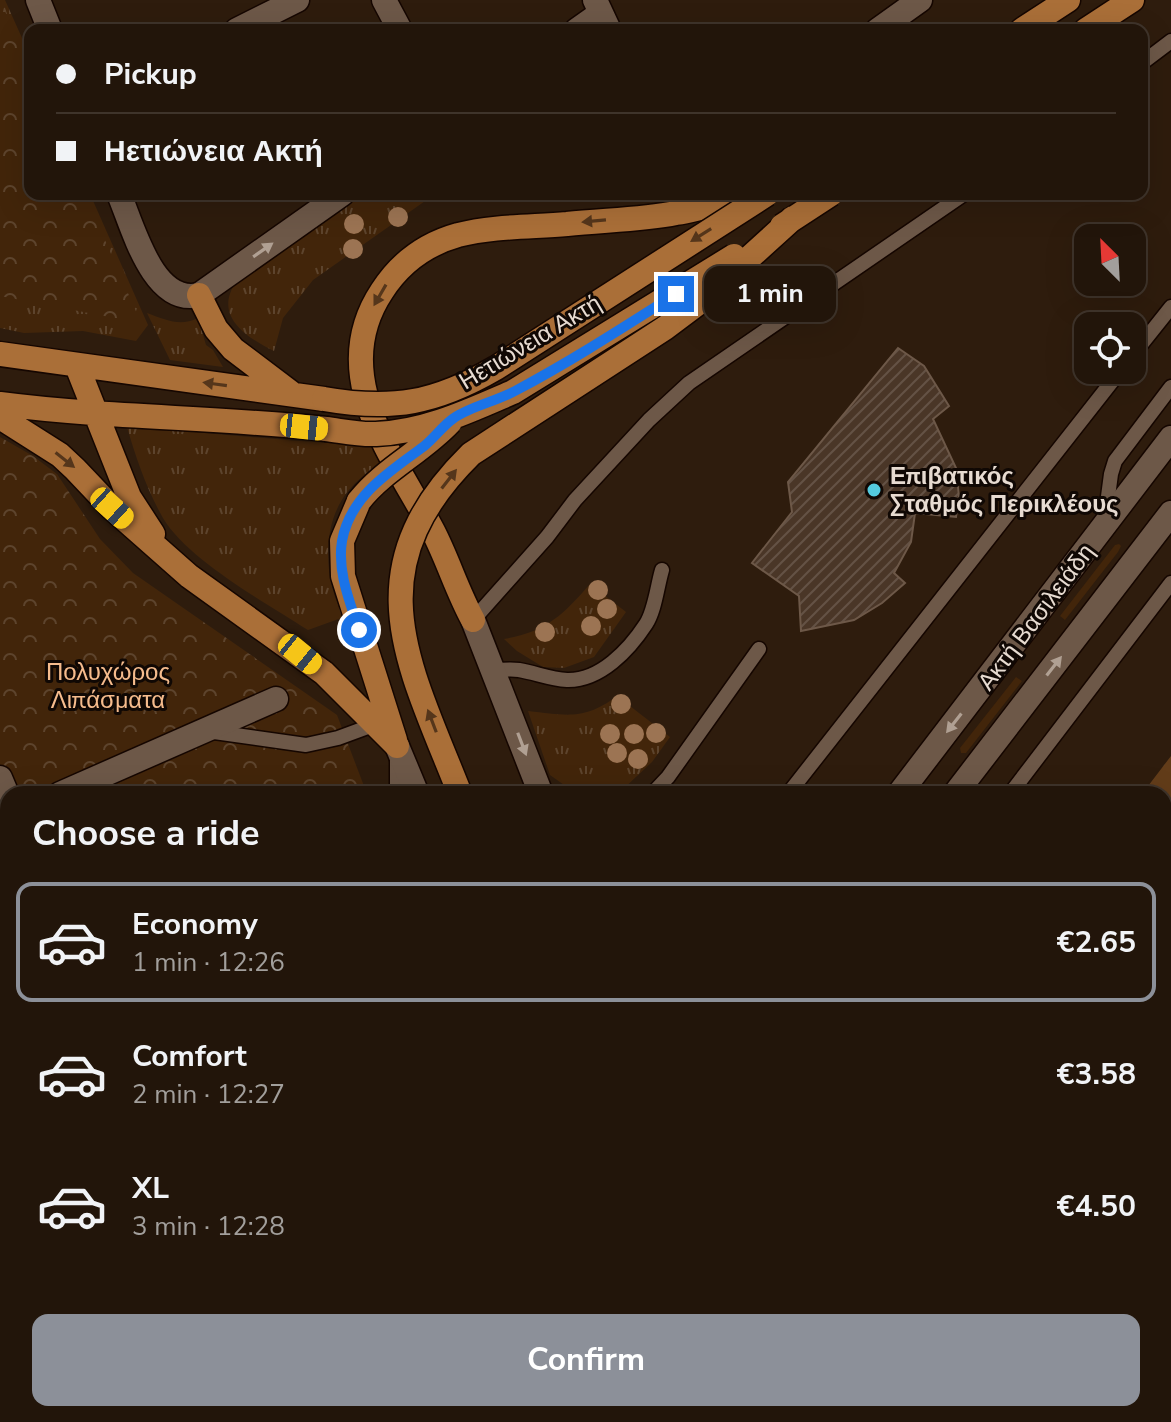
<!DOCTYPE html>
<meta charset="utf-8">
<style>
body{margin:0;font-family:"Nunito Sans",sans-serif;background:#2e2218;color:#f1f3f6;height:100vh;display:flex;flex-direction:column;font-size:30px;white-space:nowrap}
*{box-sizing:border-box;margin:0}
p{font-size:26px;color:#a29f9c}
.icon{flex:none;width:44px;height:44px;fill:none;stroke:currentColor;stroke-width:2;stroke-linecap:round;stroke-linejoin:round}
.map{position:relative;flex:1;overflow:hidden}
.details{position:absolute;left:0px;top:786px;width:1172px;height:636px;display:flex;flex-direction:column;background:#22150a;border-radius:24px 24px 0 0;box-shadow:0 8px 32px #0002,0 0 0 2px #3f342b}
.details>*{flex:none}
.top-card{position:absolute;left:24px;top:24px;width:1124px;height:176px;border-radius:16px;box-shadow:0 8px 32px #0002,0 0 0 2px #3f342b;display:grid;align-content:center;height:176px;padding:0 32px;background:#22150a}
.needle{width:52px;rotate:336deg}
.tools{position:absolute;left:1074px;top:224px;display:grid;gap:16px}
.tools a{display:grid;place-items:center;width:72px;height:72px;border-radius:16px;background:#22150a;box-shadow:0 8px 32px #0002,0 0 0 2px #3f342b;font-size:40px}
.end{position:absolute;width:36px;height:36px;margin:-18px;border:10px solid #1a73e8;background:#fff;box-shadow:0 0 0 4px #fff}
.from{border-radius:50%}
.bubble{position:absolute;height:56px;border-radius:16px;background:#22150a;box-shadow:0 8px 32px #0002,0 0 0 2px #3f342b;font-size:26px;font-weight:700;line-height:56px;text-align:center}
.car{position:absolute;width:24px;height:48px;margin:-24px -12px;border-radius:10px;box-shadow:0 0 6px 2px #0007;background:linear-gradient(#f5c518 24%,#345 0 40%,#f5c518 0 76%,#345 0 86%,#f5c518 0)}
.top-card b{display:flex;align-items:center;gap:28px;height:76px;font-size:30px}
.top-card b+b{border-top:2px solid #3f342b}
.top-card i{width:20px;height:20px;background:#f1f3f6}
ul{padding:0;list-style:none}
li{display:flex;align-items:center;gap:24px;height:120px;margin:0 16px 12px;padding:0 16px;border:4px solid transparent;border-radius:16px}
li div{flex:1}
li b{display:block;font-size:30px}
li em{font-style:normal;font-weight:700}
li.current{border-color:#8c9099}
li>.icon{width:72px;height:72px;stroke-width:1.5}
h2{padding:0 32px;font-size:36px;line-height:96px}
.cta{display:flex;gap:16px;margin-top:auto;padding:16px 32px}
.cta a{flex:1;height:92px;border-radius:16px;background:#8c9099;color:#fff;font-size:32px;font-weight:700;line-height:92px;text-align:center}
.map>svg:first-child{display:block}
.grass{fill:url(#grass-tufts)}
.forest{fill:url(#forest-crowns)}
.garden{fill:#42250a}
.water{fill:url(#water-ripples)}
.building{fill:url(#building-hatch);stroke:#6d5848;stroke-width:2}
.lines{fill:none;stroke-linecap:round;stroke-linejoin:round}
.service-casing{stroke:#150600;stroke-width:17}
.minor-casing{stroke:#150600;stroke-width:27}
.tertiary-casing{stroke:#150600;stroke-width:27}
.primary-casing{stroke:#150600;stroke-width:27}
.path{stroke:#8f8074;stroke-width:5;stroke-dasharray:4 4;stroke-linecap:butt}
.service{stroke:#6d5848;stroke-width:14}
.minor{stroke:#6d5848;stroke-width:24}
.tertiary{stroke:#6d5848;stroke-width:24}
.primary{stroke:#aa6f38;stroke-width:24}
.primary-bridge-casing{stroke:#150600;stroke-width:27;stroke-linecap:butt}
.primary-bridge{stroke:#aa6f38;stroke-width:24}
.tree{fill:#9c7453}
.oneway{fill:#55361b}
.oneway2{fill:#b0a093}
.route{stroke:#1a73e8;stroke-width:10}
.poi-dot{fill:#54cade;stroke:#100804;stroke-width:3}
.labels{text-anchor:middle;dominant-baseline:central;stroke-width:6;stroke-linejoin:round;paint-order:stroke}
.street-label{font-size:24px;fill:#e7dbd1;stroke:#100804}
.poi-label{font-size:24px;font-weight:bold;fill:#e7dbd1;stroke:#100804;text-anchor:start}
.park-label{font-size:24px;fill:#f6bc8d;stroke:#100804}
</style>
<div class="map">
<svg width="1171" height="1422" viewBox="0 0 1171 1422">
<defs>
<pattern id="grass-tufts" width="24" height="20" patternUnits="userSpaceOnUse" patternTransform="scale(2)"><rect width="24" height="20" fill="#42250a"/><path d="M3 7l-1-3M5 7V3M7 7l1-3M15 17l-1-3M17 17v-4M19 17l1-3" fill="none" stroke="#5d442d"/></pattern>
<pattern id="forest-crowns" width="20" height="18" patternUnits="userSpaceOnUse" patternTransform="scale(2)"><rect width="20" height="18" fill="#42250a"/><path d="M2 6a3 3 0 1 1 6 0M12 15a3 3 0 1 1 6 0" fill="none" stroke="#5d442d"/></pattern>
<pattern id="water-ripples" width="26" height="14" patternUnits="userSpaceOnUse" patternTransform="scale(2)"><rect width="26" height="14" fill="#623c19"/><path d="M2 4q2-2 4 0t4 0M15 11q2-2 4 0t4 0" fill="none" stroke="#785839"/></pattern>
<pattern id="building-hatch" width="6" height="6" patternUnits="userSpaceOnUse" patternTransform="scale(2)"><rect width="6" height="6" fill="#4a3627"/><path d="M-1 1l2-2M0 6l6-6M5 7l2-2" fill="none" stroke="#645245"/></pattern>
</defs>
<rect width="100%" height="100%" fill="#2e1c0d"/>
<path class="grass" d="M0 0H5L30 56V194H90L148 325 136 341 83 331 24 333 0 328Z
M360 194H435L313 280 283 318 274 351C246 337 213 316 236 282Z
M147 313C166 320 180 327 198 318L206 345 213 350 223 367 170 360Z
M127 427C221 433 314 445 409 446 387 459 365 471 348 491 320 526 324 581 344 617L308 630C266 603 188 560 163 518 147 490 136 458 127 427Z
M590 584 626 612 594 657 564 668 543 667 517 651 504 639C546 632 563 615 590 584Z
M617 696 670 737 652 762 622 790 612 794H577L550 775 528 711C566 715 584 721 617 696Z"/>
<path class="forest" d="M0 0 30 67V194H85L141 323 0 296Z
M0 437 33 456 57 474 100 539 133 573 337 715 367 794H8V1414H614L617 1422H0Z"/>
<path class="garden" d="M1119 544 1121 546 1118 552 1065 620 1060 616 1115 545Z
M1016 677 1022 681 966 753H961L960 748Z"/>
<path class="water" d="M1171 756V1422H1162L1165 1418 1161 1414H1164V794H1142Z"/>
<path class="building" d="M898 348 924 366 949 406 933 419 956 468 959 497 956 517 915 513 911 542 894 573 905 583 882 603 854 620 801 631 799 596 752 563 792 512 788 482Z
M638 1414H660L663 1422H641Z"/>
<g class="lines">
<defs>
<path id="service" d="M1142 63 1171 41
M1132 356 1171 307
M1105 519 1111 474 1115 461 1171 387
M473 620 547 537 575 500 649 420 689 383 964 194
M494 670C502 670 511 669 519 670 536 673 550 679 567 680 600 681 629 650 646 624 655 610 657 587 662 570
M207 731 306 745 338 738 376 724
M397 794V759
M652 794 668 777 759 649
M788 794 1121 370
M1010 794 1171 583
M762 1414 766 1422
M1073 1414 1075 1422"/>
<path id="minor" d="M384 0 400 30
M595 0 609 30
M237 30 297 0
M577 30 601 13
M878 30 920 0
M199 295 342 194
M0 778 8 797
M60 794 276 699
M0 821 8 817
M0 1406 8 1403"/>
<path id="tertiary" d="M38 0 50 30
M119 194C133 227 153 306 199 295
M473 620 541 794
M397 746 417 794
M899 794 1171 438
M955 794 1171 513"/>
<path id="primary" d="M1022 30 1068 0
M1086 30 1132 0
M199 295 216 329 233 349 290 392
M0 354 324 399
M77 366 129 497 153 534
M0 404C108 418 218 417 326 429
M0 417 60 455 75 469 112 508 189 576 324 673 397 746
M359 501 342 541 343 576 395 740
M473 620C457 591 448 560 433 531 394 457 326 375 382 291 400 263 426 244 458 235 493 226 532 227 567 224 603 220 641 220 676 213 702 209 728 200 753 194"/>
</defs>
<use href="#service" class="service-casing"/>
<use href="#minor" class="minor-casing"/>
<use href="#tertiary" class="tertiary-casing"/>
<use href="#primary" class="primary-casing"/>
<path class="path" d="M76 1414 79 1422
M288 1422 307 1414"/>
<use href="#service" class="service"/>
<use href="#minor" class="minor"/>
<use href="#tertiary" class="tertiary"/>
<use href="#primary" class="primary"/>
<defs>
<path id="primary-bridge" d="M782 226 831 194
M324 399C392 411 436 403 496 368L767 194
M326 429C342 431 360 435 376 434 425 432 469 411 513 392L734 256
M359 501C384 469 422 452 450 422
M460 794C409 664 352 571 471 454L665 328 705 298 793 218"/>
</defs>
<use href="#primary-bridge" class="primary-bridge-casing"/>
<use href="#primary-bridge" class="primary-bridge"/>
</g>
<g class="tree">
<circle cx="398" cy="217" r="10"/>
<circle cx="354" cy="224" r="10"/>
<circle cx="353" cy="249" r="10"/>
<circle cx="598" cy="590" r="10"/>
<circle cx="607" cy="609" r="10"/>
<circle cx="591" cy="626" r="10"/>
<circle cx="545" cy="632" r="10"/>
<circle cx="621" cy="704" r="10"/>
<circle cx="656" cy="733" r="10"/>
<circle cx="610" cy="734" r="10"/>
<circle cx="634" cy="734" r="10"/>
<circle cx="617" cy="753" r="10"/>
<circle cx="638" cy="759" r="10"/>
</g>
<defs><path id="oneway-solid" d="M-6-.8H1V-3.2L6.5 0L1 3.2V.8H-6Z" transform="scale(2)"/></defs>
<g class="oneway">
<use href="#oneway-solid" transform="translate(594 221) rotate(175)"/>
<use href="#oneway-solid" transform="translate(701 235) rotate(148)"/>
<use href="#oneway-solid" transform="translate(380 295) rotate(120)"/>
<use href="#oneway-solid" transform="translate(215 384) rotate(-172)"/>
<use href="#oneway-solid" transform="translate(65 460) rotate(38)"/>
<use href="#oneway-solid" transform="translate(449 479) rotate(-52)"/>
<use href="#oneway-solid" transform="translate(432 721) rotate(-111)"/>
</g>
<g class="oneway2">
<use href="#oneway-solid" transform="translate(263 250) rotate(-35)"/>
<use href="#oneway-solid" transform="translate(1054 666) rotate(-52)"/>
<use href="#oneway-solid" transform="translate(954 723) rotate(128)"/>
<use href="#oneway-solid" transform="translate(522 744) rotate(69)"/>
</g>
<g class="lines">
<path class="route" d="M359 630C350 602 337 572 342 541 350 496 389 472 423 447 434 439 442 426 454 418 469 407 497 401 515 391 570 362 624 327 676 294"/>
</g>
<circle class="poi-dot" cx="874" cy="490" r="8"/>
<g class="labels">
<g class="street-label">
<text transform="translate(530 342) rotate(-31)">Ηετιώνεια Ακτή</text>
<text transform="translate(1036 617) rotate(-53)">Ακτή Βασιλειάδη</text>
</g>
<g class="poi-label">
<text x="890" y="476">Επιβατικός<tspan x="890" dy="28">Σταθμός Περικλέους</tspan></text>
</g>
<g class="park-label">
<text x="108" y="672">Πολυχώρος<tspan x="108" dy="28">Λιπάσματα</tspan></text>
</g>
</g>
</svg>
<div class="tools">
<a><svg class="needle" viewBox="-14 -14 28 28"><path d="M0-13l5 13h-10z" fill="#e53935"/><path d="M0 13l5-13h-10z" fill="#a29f9c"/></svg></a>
<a><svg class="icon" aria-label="locate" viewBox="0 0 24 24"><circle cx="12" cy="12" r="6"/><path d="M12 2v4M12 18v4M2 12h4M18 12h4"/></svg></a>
</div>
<i class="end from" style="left:359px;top:630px"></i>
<i class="end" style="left:676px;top:294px"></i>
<div class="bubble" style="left:704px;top:266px;width:132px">1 min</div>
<i class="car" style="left:304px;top:427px;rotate:96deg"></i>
<i class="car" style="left:112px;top:508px;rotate:132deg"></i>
<i class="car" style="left:300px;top:654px;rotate:129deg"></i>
<div class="top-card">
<b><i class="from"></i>Pickup</b>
<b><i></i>Ηετιώνεια Ακτή</b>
</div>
<section class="details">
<h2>Choose a ride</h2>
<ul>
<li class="current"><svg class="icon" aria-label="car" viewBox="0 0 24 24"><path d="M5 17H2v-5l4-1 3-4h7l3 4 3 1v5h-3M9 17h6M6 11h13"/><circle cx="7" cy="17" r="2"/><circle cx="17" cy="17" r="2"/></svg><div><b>Economy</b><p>1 min · 12:26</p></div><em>€2.65</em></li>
<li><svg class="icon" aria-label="car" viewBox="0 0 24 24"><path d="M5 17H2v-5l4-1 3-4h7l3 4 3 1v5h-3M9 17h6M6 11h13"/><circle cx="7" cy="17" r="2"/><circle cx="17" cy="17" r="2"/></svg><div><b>Comfort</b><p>2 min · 12:27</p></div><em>€3.58</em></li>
<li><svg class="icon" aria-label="car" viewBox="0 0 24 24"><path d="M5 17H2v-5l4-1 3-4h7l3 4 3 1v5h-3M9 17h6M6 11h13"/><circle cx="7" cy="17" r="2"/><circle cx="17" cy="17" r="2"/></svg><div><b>XL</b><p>3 min · 12:28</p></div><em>€4.50</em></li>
</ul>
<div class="cta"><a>Confirm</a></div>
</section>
</div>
